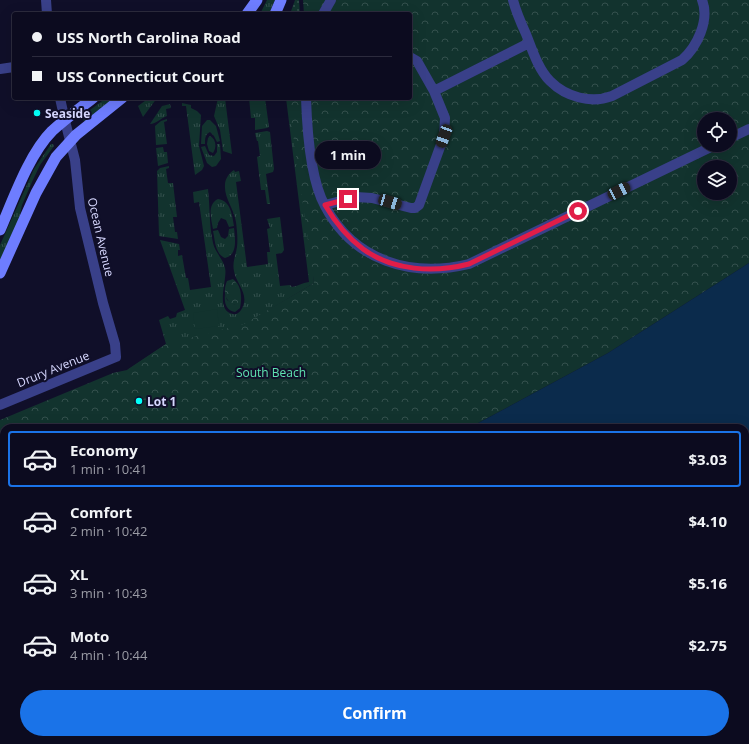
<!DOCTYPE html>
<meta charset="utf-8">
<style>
body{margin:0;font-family:"Open Sans",sans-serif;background:#151428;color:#f1f3f6;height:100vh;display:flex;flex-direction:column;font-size:15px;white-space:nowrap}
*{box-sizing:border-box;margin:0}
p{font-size:13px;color:#9a9ba4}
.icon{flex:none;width:22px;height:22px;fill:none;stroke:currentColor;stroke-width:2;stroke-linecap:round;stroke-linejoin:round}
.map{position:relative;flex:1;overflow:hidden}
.side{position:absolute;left:0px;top:424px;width:749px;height:320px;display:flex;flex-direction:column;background:#0c0b1f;border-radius:12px 12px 0 0;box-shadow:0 4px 16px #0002,0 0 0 1px #2c2b3d}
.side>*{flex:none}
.guide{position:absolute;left:12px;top:12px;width:400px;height:88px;border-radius:4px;box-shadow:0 4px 16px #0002,0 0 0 1px #2c2b3d;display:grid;align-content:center;height:88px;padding:0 20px;background:#0c0b1f}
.tools{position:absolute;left:697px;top:112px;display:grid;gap:8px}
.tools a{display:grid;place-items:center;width:40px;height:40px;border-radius:50%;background:#0c0b1f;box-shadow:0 4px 16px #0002,0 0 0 1px #2c2b3d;font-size:20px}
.end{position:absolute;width:18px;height:18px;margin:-9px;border:5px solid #e11d48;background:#fff;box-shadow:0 0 0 2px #fff}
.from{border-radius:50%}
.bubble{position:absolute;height:28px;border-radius:14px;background:#0c0b1f;box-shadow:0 4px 16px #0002,0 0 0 1px #2c2b3d;font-size:13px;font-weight:700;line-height:28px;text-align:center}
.car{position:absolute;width:12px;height:24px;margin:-12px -6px;border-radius:5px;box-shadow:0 0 3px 1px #0007;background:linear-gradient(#222 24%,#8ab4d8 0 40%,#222 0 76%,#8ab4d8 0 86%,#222 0)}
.guide b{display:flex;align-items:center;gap:14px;height:38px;font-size:15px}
.guide b+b{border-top:1px solid #2c2b3d}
.guide i{width:10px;height:10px;background:#f1f3f6}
ul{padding:7px 0 0;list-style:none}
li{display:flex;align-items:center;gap:12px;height:56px;margin:0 8px 6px;padding:0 12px;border:2px solid transparent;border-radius:4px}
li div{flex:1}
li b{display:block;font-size:15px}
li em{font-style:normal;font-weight:700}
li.on{border-color:#1a73e8}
li>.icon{width:36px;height:36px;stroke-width:1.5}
.action{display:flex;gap:8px;margin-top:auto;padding:8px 20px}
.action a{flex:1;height:46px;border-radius:24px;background:#1a73e8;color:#fff;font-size:16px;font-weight:700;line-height:46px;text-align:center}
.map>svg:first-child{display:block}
.grass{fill:url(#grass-tufts)}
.park{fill:url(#park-crowns);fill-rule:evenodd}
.garden{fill:url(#garden-dots)}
.pitch{fill:#12332e}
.water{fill:#0b2b4c}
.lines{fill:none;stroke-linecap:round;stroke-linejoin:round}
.minor{stroke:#394089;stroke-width:10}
.secondary{stroke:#6e7dff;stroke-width:11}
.route{stroke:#e11d48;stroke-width:5}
.poi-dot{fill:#03fff8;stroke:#100f29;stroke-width:1.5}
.labels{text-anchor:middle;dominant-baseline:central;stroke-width:4;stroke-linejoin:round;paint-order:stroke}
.poi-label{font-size:12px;font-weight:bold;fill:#d7d8ff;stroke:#100f29;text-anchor:start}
.street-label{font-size:12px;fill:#d7d8ff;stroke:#100f29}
.park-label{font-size:12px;fill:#5fe4b1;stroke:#100f29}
</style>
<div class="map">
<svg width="749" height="744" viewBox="0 0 749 744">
<defs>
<pattern id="grass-tufts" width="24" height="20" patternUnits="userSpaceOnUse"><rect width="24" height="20" fill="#12332e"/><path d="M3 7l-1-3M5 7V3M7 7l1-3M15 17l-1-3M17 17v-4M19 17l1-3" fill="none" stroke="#34504d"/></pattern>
<pattern id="park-crowns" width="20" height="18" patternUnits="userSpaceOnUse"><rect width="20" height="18" fill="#12332e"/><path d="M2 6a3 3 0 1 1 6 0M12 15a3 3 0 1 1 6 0" fill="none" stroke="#34504d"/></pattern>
<pattern id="garden-dots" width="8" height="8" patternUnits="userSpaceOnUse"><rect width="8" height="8" fill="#12332e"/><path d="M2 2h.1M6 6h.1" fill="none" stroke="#34504d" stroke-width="1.8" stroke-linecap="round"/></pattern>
</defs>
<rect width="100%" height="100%" fill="#100f29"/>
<path class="grass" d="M267 0H275L269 14H260Z
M106 98H117L85 121 83 120V116L86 113Z
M149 98H157L143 117 138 106Z
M218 98H225L232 154 223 151 220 130 214 116Z
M249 98H265L269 127 267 128 255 130V118H251Z
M286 98H298L314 283 244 325 127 370 166 344 159 320 168 316 170 319 176 317 177 313 185 310 160 240 179 244 180 250H178V256L182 255 186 278H188L190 290 211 287 199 202 194 203 193 192 208 189C210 207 209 225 213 243 215 252 223 259 225 268 228 279 214 311 233 314 236 315 239 313 241 310 251 295 236 284 234 271 232 262 236 255 237 247 238 239 237 230 236 222 234 209 224 198 225 185 225 179 229 173 234 170L235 172 239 171 241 181 236 182 247 267 268 264 267 252H270L267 229 270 228 267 219 280 217 284 250 282 253 276 254 280 286 290 285 292 287C298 286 302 283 309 282Z
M182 103 191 105V108L197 111 201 115 199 146 204 166 202 170 195 175 186 106H182Z
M170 104 171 108 166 109 167 116C161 118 156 124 150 124L162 106Z
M167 119V121L164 122 167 144 156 145 155 126 161 121Z
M207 120H210L216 126 220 141 217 142 214 136 210 132C205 134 205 139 205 144H201L202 126Z
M267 131 270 132 274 169 273 172 266 174 270 204H267L265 190H261L257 157 260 156 258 141H257L255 133Z
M210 136C216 139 217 147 213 153L209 151 207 144 208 138Z
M51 144H53L54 146 40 165 32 182 22 205 19 219 0 264V245L34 169Z
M217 144H220L221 159 216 166 212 167 207 163 201 147 205 146 209 155 214 156 217 152Z
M163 147 164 152H167L168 163 158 166 156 148Z
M169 166V168L166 169 168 183H173L177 217H173L175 232H177L178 239 159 236 157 171 160 168Z
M218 199C231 201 232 215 234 226L229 227 226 220 221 218 218 223 217 228 213 229C211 219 207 204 218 199Z
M234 228C235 238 238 255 225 258 215 254 215 240 213 231L218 230 221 237 225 239 228 236 229 229Z
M234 280C242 286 242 299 240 308L235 312C226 310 224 303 225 294L227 300 235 305 238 291Z"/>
<path class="park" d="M303 0H749V263L608 353 469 428H4V576L0 578V420L113 373 127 370 166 344 244 324 314 283 288 98H410V14H304ZM704 119H730V145H704ZM704 167H730V193H704Z
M233 279C239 285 240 295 238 303L235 305C224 301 223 291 227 281Z"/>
<path class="garden" d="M295 0H299L300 14H290Z"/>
<path class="pitch" d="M217 309 219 326 195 329 193 313Z"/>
<path class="water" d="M749 263V744H0V656L4 654V740H745V428H469L608 353Z"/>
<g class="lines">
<path class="minor" d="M46 0 47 14
M513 0C516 12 521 23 526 34 532 49 538 69 550 81 566 97 591 104 612 96L682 60C697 47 710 20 702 0
M323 14 331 0
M0 69 14 67
M434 91 529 43
M306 98C307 129 310 179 325 206 354 261 411 278 469 264L715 145
M730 138 749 129
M325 205 356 197 372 198 411 208H415L419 205 444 136 445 118 434 91 417 61 410 57
M0 405 116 357 115 344 103 303 80 208 75 160 65 121 60 98"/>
<path class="secondary" d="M247 14 257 0
M275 14 281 0
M0 230C13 200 29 154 52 131 65 119 79 109 93 98
M0 273 36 193 56 157 76 135 122 98"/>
</g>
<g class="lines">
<path class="route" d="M348 199 325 205C335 222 347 237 363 249 393 271 434 273 469 264L578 211"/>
</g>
<g class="poi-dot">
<circle cx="37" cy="113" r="4"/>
<circle cx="139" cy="401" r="4"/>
</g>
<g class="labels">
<g class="poi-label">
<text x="45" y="113">Seaside</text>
<text x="147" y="401">Lot 1</text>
</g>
<g class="street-label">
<text transform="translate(101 237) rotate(77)">Ocean Avenue</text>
<text transform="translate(53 369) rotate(-22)">Drury Avenue</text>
</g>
<g class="park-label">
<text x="271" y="372">South Beach</text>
</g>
</g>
</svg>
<div class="tools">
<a><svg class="icon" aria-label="locate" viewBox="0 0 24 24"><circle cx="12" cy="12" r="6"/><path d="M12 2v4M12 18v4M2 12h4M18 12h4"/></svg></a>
<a><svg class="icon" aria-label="layers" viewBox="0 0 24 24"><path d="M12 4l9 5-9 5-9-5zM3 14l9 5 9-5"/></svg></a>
</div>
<i class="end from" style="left:578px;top:211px"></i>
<i class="end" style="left:348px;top:199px"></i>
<div class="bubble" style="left:315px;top:141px;width:66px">1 min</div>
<i class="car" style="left:444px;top:136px;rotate:200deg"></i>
<i class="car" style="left:619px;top:191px;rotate:64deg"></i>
<i class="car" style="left:390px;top:202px;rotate:107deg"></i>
<div class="guide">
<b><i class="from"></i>USS North Carolina Road</b>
<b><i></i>USS Connecticut Court</b>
</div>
<section class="side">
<ul>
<li class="on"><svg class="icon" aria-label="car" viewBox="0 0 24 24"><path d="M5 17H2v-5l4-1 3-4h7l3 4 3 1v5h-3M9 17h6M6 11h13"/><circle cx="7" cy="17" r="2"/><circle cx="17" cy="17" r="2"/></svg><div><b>Economy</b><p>1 min · 10:41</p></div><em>$3.03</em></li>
<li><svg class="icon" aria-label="car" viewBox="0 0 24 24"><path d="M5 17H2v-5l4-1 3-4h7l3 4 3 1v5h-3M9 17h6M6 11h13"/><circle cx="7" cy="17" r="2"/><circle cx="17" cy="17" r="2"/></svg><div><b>Comfort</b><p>2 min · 10:42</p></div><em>$4.10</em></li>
<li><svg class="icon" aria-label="car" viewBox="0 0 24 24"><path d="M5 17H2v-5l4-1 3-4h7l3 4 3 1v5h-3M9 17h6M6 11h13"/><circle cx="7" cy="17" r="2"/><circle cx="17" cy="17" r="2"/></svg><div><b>XL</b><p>3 min · 10:43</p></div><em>$5.16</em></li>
<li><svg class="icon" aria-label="car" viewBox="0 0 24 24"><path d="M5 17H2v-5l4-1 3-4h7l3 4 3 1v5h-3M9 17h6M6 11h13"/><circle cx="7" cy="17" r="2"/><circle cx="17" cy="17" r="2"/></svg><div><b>Moto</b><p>4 min · 10:44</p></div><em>$2.75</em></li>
</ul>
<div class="action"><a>Confirm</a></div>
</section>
</div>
